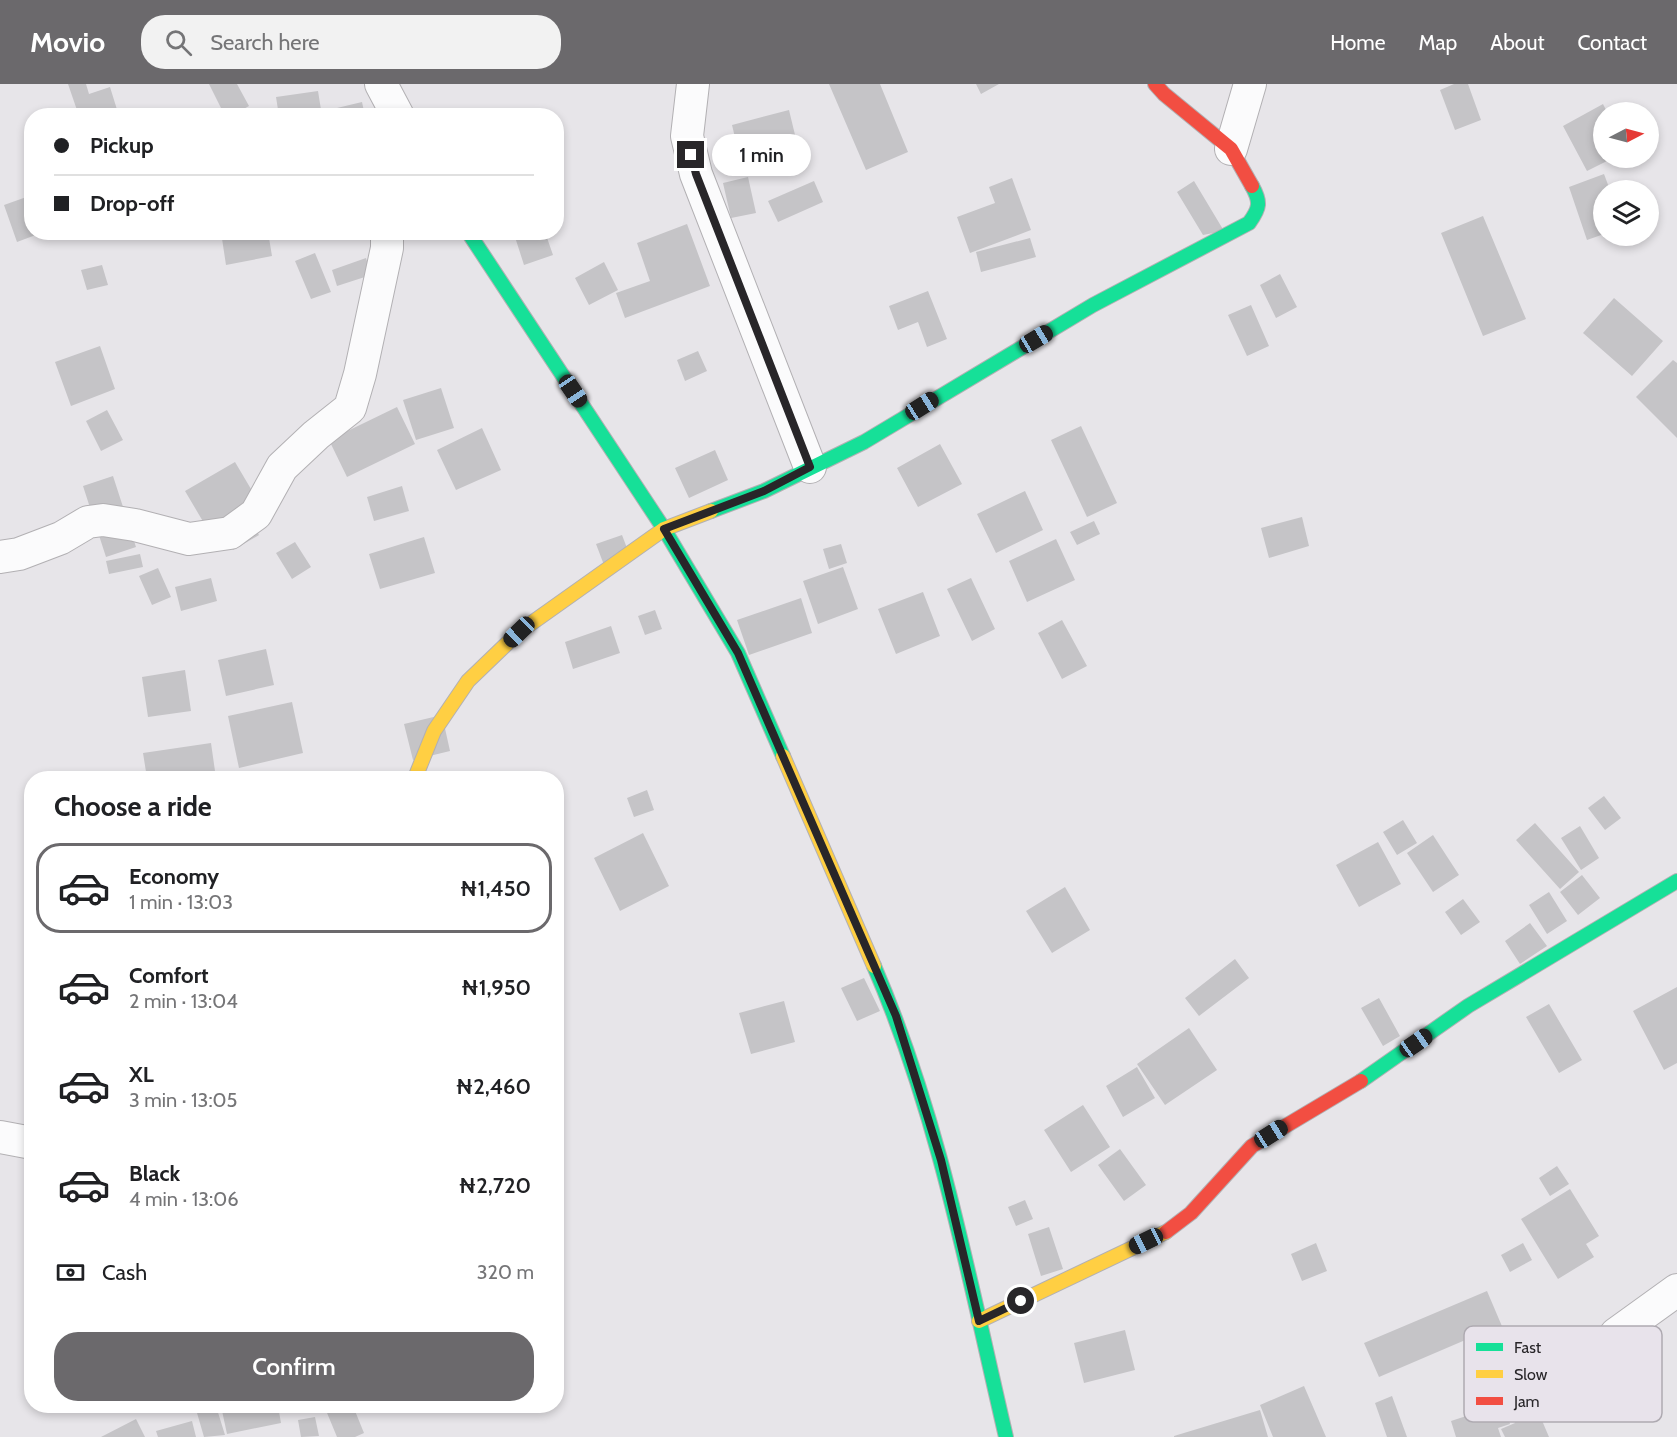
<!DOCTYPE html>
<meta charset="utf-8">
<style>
body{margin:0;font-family:Cabin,sans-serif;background:#f2f2f2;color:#202124;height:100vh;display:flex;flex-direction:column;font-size:22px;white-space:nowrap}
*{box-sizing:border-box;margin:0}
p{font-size:20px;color:#757577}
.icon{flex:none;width:33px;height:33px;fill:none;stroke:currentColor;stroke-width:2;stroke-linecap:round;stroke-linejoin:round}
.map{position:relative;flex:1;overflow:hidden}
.panel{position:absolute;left:24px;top:687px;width:540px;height:642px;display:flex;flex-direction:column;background:#fff;border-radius:24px;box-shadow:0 3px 9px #0003}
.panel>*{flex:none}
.hud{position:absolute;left:24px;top:24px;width:540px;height:132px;border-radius:24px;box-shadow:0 3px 9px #0003;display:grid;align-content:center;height:132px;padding:0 30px;background:#fff}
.needle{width:39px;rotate:84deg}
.tools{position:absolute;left:1593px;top:18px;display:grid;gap:12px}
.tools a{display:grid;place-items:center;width:66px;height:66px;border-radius:50%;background:#fff;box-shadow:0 3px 9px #0003;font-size:30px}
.end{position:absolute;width:27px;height:27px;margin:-14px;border:8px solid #282629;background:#fff;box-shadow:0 0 0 3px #fff}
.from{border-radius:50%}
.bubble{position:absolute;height:42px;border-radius:21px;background:#fff;box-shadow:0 3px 9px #0003;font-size:20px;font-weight:600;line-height:42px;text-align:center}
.car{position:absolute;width:18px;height:36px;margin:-18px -9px;border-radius:8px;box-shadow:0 0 4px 2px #0007;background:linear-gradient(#222 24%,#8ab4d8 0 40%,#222 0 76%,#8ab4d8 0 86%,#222 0)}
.hud b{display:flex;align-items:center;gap:21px;height:57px;font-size:22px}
.hud b+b{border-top:2px solid #e0e0e0}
.hud i{width:15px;height:15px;background:#202124}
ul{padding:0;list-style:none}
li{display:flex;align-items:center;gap:18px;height:90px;margin:0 12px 9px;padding:0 18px;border:3px solid transparent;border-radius:24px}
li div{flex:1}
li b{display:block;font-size:22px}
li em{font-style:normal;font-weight:600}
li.selected{border-color:#6b696c}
li>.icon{width:54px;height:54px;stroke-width:1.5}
h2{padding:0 30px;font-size:27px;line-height:72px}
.pay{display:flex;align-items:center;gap:15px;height:66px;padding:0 30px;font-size:22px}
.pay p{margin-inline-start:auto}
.cta{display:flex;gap:12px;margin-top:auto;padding:12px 30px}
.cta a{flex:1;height:69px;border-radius:24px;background:#6b696c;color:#fff;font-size:24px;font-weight:600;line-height:69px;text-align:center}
header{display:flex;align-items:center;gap:36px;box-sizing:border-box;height:84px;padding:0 30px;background:#6b696c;color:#fff}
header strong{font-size:28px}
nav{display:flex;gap:33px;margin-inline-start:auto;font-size:21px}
.search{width:420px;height:54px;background:#f2f2f2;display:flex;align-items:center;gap:15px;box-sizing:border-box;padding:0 21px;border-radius:24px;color:#757577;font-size:22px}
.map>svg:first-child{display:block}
.building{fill:#c5c4c7}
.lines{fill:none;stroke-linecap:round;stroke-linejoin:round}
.street-casing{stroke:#b2b0b3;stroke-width:34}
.fast-casing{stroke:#b2b0b3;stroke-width:16}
.slow-casing{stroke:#b2b0b3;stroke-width:16}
.jam-casing{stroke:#b2b0b3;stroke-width:16}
.street{stroke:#fbfbfc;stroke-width:32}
.fast{stroke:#16e098;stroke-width:14}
.slow{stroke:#ffcf43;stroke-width:14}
.jam{stroke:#f24e42;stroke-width:14}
.route{stroke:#282629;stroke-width:8}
.key{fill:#e8e3eb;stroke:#aeaab1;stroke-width:1.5}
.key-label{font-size:16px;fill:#282629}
</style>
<header>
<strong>Movio</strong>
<div class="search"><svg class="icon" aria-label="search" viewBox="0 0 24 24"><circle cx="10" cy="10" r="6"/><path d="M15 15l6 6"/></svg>Search here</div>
<nav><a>Home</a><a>Map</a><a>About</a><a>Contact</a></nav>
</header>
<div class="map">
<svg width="1677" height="1353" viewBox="0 0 1677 1353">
<rect width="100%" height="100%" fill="#e7e5e9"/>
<path class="building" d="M68 0H86L89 10 110 3 119 32H79Z
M209 0H237L249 22 231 32H225Z
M829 0H880L908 68 866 86Z
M976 0H999L981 10Z
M1454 0H1468L1481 36 1455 46 1440 6Z
M318 7 322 32H279L276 13Z
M362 18 365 32H339L337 24Z
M1603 20 1607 28H1604V74H1613L1587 87 1563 42Z
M789 26 796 55 739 70 732 41Z
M1604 90 1610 106H1604V150L1587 156 1569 103Z
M748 93 756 129 731 134 723 99Z
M1012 94 1031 146 970 169 957 133 995 119 989 103Z
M814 97 823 118 778 138 768 117Z
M1194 97 1224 147 1203 151 1177 108Z
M32 111V148L41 149 17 158 4 121Z
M1483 132 1526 235 1483 252 1441 149Z
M687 140 710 202 625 234 616 209 650 197 637 159Z
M221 148H268L272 172 226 181Z
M528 148H545L553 171 524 181 515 153Z
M1030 154 1036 173 981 188 976 168Z
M315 169 331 208 311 215 295 177Z
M366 174 371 191 337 202 332 186Z
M604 178 618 206 589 221 575 194Z
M102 181 108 201 87 206 81 186Z
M1280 190 1297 223 1276 234 1260 201Z
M928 207 947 255 927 263 918 238 898 246 889 222Z
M1614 214 1663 257 1632 292 1583 249Z
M1251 221 1269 262 1247 272 1228 231Z
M100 262 115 305 71 322 55 278Z
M698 267 707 287 685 297 677 276Z
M1673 276 1677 279V354L1636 313Z
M441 304 454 344 416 356 403 316Z
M397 323 415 360 347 393 329 356Z
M107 326 123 356 101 367 86 337Z
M1081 342 1117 419 1087 433 1051 356Z
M482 344 501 386 456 406 437 366Z
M940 360 962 400 918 423 897 384Z
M715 366 728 396 689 414 675 384Z
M235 378 261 422 247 430 259 451 233 466 221 445 211 451 185 407Z
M113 392 136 463 106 473 83 402Z
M402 402 409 427 374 437 367 413Z
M1025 407 1043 446 996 469 977 430Z
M1302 433 1309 462 1269 474 1261 444Z
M1094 437 1100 450 1077 461 1070 448Z
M622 451 630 472 604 481 596 460Z
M424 453 435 489 380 505 369 470Z
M1056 455 1075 496 1027 518 1009 477Z
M295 458 311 483 292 495 276 469Z
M841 460 847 479 829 485 823 465Z
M140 470 143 483 109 490 106 477Z
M843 483 858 525 818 540 803 497Z
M158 484 171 513 152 521 139 492Z
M211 494 217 517 181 527 175 503Z
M971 494 995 545 972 557 947 505Z
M923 508 940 552 896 570 878 525Z
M801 514 812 549 749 571 737 536Z
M655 526 662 545 645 551 638 532Z
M1062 536 1087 582 1062 595 1038 549Z
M611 542 620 569 573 585 565 558Z
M266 565 274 601 226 612 218 576Z
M185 586 191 627 148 633 142 593Z
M292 618 303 669 239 684 228 632Z
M442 631 450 667 413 676 404 640Z
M211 659 216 694H147L143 669Z
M647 706 654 726 634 733 627 714Z
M1604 712 1621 734 1605 746 1588 724Z
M1403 736 1417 759 1397 771 1383 748Z
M1535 739 1579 788 1560 805 1516 756Z
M1580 742 1599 774 1581 786 1561 754Z
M643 749 669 802 620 827 594 774Z
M1433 751 1459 791 1433 808 1407 769Z
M1378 758 1401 800 1359 823 1336 781Z
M1582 791 1600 814 1578 831 1560 808Z
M1065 803 1090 846 1052 869 1026 827Z
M1549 808 1567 837 1547 850 1529 821Z
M1463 815 1480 838 1461 851 1445 828Z
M1530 839 1547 862 1520 880 1505 857Z
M1235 875 1249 894 1199 932 1185 914Z
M864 894 880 927 857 937 841 904Z
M1677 903V979L1664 986 1633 927Z
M1379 914 1400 952 1383 962 1361 924Z
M784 917 795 958 751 970 739 929Z
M1549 920 1582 976 1559 989 1526 933Z
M1189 944 1217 986 1165 1021 1137 980Z
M1137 983 1155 1014 1123 1033 1106 1002Z
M1083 1021 1110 1063 1071 1088 1044 1046Z
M1120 1065 1146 1101 1124 1117 1098 1081Z
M1557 1082 1569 1100 1550 1112 1539 1094Z
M1570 1105 1599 1152 1586 1160 1594 1173 1558 1195 1521 1135Z
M1025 1116 1033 1135 1016 1142 1008 1123Z
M1049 1143 1063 1185 1041 1192 1028 1150Z
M1316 1159 1327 1187 1302 1197 1291 1170Z
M1523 1159 1532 1176 1510 1188 1501 1171Z
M1487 1207 1549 1353H1505L1501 1345 1515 1339 1477 1251 1379 1293 1364 1259Z
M1125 1246 1135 1286 1084 1299 1074 1259Z
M1304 1302 1326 1353H1273L1260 1321Z
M1392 1312 1407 1353H1387L1375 1319Z
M1503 1320 1510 1340 1498 1344 1501 1353H1456L1451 1337Z
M195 1322H216L225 1351 204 1353Z
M221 1322H278L281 1339 227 1350Z
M331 1322H353L364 1349 355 1353H337L325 1324Z
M1260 1326 1268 1353H1174V1352Z
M315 1333 319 1352 301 1353 298 1336Z
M136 1335 145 1353H101Z
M192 1337 196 1353H158L156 1347Z"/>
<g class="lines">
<defs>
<path id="street" d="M381 0 398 32
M693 0 687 52 696 90 810 383
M1231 65 1250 0
M0 473 19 470 61 454 88 438 103 436 135 441 189 455 230 449 256 430 282 383 316 351 350 324 360 290 387 164V148
M0 1053 32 1059
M1616 1250 1677 1206"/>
<path id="fast" d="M468 148 664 445 738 569 783 672
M711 427 764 407 864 358 1093 221 1249 139C1260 124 1261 118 1252 102
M874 882C939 1032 969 1195 1006 1353
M1361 997 1468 922 1677 797"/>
<path id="slow" d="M783 672 874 882
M415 694 434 647 468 597 519 548 664 445 711 427
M979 1237 1166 1148"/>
<path id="jam" d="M1155 0 1164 10 1231 65 1252 102
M1166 1148 1191 1129 1252 1062 1361 997"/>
</defs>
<use href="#street" class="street-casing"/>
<use href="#fast" class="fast-casing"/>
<use href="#slow" class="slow-casing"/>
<use href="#jam" class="jam-casing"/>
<use href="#street" class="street"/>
<use href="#fast" class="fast"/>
<use href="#slow" class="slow"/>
<use href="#jam" class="jam"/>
</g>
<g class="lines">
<path class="route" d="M691 71 696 90 810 383 764 407 664 445 738 569 896 932 941 1076 979 1237 1021 1217"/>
</g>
<rect x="1464" y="1242" width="198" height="96" rx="9" class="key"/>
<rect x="1476" y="1259" width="27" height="8" fill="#16e098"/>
<rect x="1476" y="1286" width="27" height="8" fill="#ffcf43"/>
<rect x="1476" y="1313" width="27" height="8" fill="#f24e42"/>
<g class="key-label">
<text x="1514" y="1269">Fast</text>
<text x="1514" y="1296">Slow</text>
<text x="1514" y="1323">Jam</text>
</g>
</svg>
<div class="tools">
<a><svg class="needle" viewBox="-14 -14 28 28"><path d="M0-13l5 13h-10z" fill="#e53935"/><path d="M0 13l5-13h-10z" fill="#757577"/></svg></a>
<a><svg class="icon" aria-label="layers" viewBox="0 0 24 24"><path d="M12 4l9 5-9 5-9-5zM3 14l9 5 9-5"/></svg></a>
</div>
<i class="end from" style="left:1021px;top:1217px"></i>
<i class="end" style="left:691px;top:71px"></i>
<div class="bubble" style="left:712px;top:50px;width:99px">1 min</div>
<i class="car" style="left:1036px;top:255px;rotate:59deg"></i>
<i class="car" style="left:573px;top:307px;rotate:146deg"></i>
<i class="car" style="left:922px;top:322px;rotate:58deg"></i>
<i class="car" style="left:519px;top:548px;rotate:226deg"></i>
<i class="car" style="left:1416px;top:959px;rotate:55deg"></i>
<i class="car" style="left:1271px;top:1050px;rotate:58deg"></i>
<i class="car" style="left:1146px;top:1157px;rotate:244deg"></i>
<div class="hud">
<b><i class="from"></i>Pickup</b>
<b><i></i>Drop-off</b>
</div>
<section class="panel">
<h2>Choose a ride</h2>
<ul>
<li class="selected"><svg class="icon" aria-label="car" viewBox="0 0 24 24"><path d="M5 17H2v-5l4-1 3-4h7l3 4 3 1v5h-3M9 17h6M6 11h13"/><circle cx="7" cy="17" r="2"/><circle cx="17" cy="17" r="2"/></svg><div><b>Economy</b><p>1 min · 13:03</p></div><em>₦1,450</em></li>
<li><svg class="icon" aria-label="car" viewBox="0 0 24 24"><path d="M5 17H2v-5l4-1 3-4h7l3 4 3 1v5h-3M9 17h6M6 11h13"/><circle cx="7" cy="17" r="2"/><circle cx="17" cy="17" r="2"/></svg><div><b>Comfort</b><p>2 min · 13:04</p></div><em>₦1,950</em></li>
<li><svg class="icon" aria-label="car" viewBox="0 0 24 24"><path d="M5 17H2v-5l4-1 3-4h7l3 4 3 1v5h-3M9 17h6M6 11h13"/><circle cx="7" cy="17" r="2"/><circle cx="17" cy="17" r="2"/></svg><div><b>XL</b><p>3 min · 13:05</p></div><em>₦2,460</em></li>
<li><svg class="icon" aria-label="car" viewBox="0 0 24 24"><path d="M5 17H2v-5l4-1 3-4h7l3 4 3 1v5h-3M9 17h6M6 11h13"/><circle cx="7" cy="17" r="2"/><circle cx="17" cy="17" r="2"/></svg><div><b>Black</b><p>4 min · 13:06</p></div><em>₦2,720</em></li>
</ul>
<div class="pay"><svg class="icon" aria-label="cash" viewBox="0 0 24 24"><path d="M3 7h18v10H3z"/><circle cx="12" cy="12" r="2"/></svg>Cash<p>320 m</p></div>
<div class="cta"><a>Confirm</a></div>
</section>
</div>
